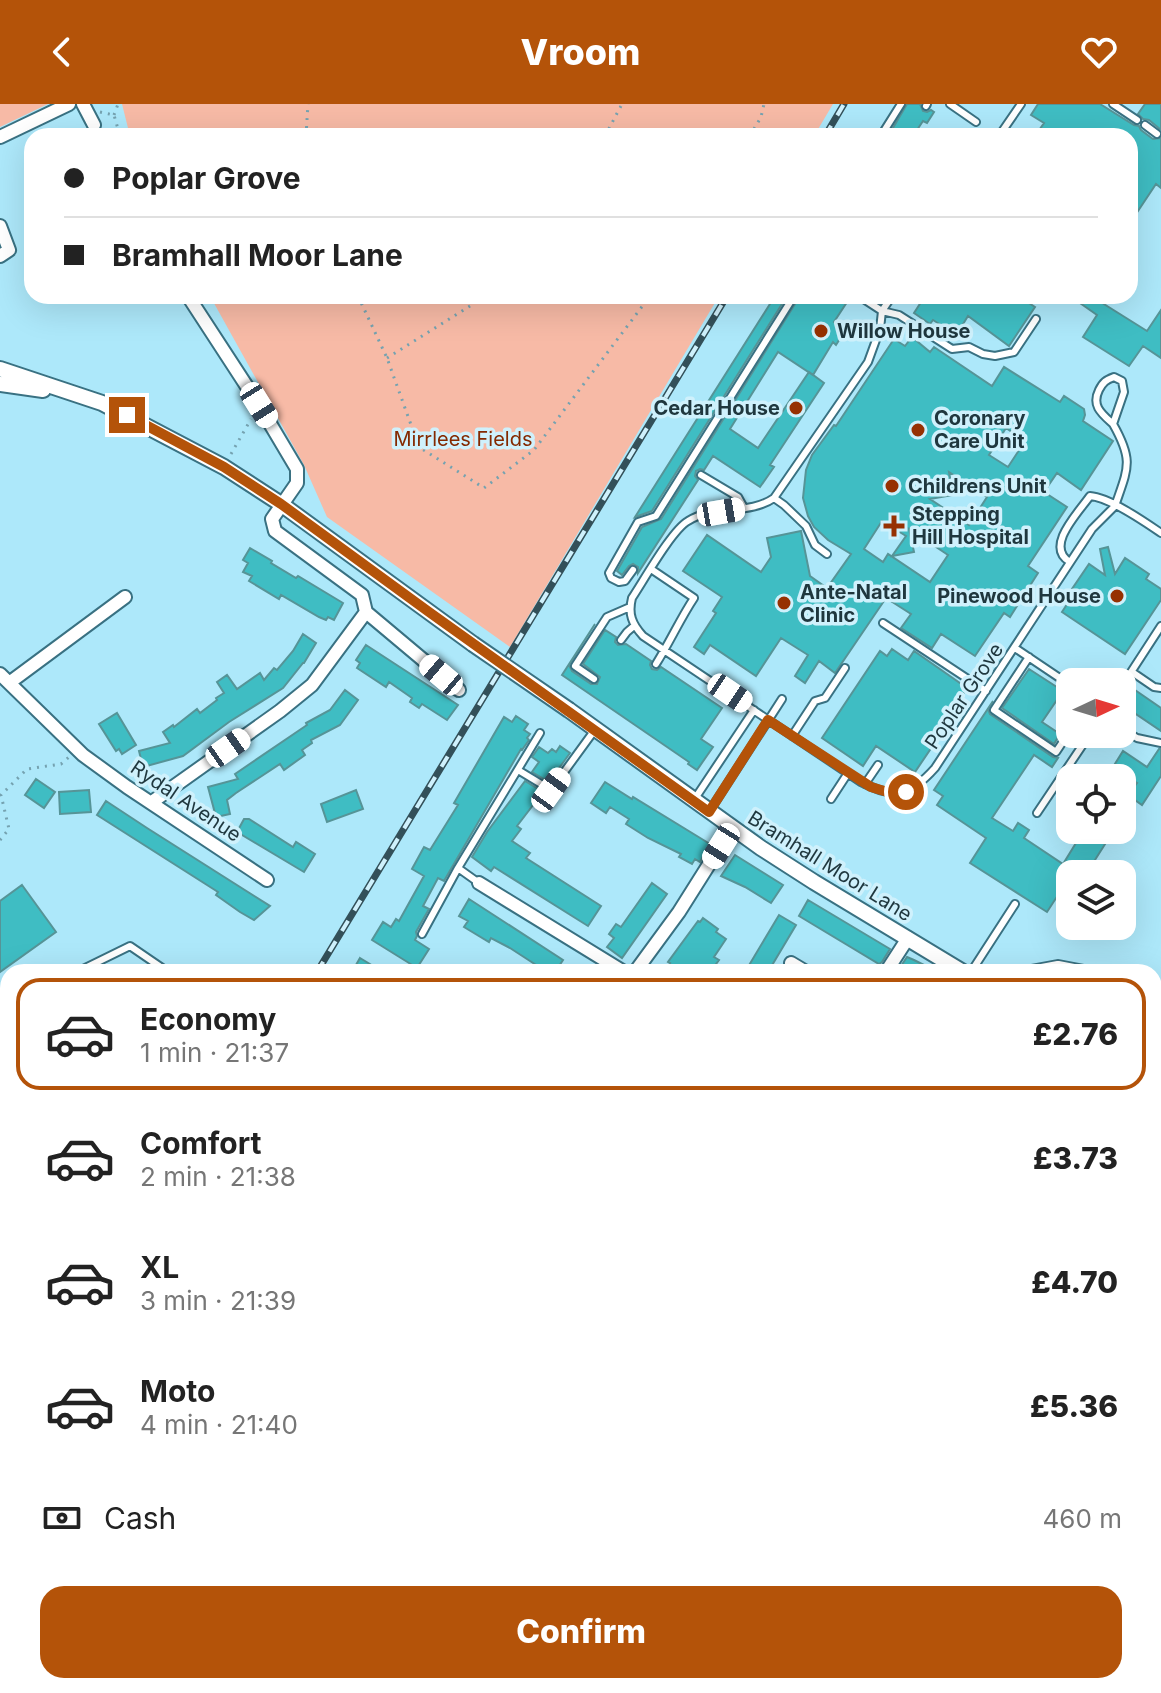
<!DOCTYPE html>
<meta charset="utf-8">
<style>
body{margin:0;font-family:Inter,sans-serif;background:#f6f6f6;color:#222;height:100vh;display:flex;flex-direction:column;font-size:30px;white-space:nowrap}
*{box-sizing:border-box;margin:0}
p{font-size:26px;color:#767676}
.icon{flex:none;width:44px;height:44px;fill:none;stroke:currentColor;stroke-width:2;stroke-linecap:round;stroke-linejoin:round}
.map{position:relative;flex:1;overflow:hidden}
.drawer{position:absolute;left:0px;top:860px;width:1162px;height:730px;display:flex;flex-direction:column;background:#fff;border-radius:24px 24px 0 0;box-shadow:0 8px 32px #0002}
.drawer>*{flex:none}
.top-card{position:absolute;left:24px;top:24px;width:1114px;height:176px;border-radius:24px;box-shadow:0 8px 32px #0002;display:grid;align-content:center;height:176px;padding:0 40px;background:#fff}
.needle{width:52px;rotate:86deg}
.buttons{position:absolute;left:1056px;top:564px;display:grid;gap:16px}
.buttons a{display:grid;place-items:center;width:80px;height:80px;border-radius:16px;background:#fff;box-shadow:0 8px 32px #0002;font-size:40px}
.end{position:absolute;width:36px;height:36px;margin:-18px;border:10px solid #b45309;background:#fff;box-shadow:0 0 0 4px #fff}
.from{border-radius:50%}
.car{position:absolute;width:24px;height:48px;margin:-24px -12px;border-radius:10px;box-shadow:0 0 6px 2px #0007;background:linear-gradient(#fff 24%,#345 0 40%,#fff 0 76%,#345 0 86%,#fff 0)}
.top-card b{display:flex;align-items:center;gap:28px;height:76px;font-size:30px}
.top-card b+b{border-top:2px solid #e0e0e0}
.top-card i{width:20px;height:20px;background:#222}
ul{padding:14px 0 0;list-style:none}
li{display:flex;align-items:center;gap:24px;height:112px;margin:0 16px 12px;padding:0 24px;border:4px solid transparent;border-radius:24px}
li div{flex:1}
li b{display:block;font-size:30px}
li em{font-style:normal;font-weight:800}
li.on{border-color:#b45309}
li>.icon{width:72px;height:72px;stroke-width:1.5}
.pay{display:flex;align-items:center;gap:20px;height:88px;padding:0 40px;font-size:30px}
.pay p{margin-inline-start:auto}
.cta{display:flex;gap:16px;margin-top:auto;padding:16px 40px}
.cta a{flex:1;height:92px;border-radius:24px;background:#b45309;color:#fff;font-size:32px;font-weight:800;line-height:92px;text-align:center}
header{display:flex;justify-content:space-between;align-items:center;height:104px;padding:0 40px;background:#b45309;color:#fff;font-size:36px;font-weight:800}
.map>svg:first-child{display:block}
.green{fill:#f7baa6}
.building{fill:#3fbdc3;stroke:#569497;stroke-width:2;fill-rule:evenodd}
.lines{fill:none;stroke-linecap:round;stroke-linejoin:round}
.service-casing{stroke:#397182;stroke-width:10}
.minor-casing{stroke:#397182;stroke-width:16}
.tertiary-casing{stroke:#397182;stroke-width:18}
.trunk-casing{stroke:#328e6b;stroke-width:24}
.path{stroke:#75a2b0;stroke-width:3;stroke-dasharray:2 6;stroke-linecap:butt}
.service{stroke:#fff;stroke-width:6}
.minor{stroke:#fff;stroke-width:12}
.tertiary{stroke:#fff;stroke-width:14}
.trunk{stroke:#64ca9c;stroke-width:20}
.rail-casing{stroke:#335059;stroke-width:7}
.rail{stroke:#cff1fc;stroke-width:4;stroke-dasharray:12;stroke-linecap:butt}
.tertiary-bridge-casing{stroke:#397182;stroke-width:18;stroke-linecap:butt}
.tertiary-bridge{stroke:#fff;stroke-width:14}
.route{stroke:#b45309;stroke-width:10}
.poi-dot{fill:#963102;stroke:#cff1fc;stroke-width:3}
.labels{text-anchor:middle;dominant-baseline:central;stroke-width:7;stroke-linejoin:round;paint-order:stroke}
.poi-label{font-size:20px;font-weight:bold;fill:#1f373e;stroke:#cff1fc;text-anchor:start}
.park-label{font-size:20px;fill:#842900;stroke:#cff1fc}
.street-label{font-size:20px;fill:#1f373e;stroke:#cff1fc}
</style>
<header><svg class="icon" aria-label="back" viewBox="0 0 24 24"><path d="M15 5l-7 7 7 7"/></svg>Vroom<svg class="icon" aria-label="heart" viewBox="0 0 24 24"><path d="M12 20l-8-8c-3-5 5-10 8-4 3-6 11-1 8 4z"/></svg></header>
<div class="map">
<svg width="1161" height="1589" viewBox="0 0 1161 1589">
<rect width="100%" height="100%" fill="#ade8fa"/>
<path class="green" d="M0 0H48L0 23Z
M122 0H833L814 32H130Z
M210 192H719L510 543 327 413 304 361Z"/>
<path class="building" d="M907 0H920L923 7 927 8 931 6 934 8 927 19 923 17 913 32H890V29Z
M1038 0H1100L1134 21 1139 22 1141 26 1153 35 1161 34V84L1156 80 1130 119V32H1035L1044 19 1031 11Z
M1145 0H1161V26L1149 16 1143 15 1138 10Z
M775 192H787L652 407 635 413Z
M800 192H851L834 218 846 225 836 241 833 238 813 271 778 248 730 325 758 344 809 268 824 279 770 361 774 363 760 383 713 352 704 366 700 365 696 367 695 372 698 376 638 469V463L633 460 629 462 622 471 617 467 642 423 661 415Z
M925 192H1018L1035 203 1009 242 968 212 960 225 954 222 952 228 933 216 930 220 914 209Z
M1070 192H1091L1147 227 1161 206V254L1143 242 1129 262 1083 233 1097 211Z
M912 233 930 248 934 243 992 282 1004 263 1060 298 1064 292 1084 305 1085 311 1083 317 1113 337 1081 386 1057 369 1044 388 1067 403 1028 462 1038 469 1010 513 1004 509 975 552 941 530 932 544 901 524 911 510 886 494 835 569 819 557 805 579 795 572 808 551 781 534 756 572 710 541 704 550 694 543 716 509 713 507 722 493 683 467 707 431 761 468 771 453 767 434 801 427 810 472 827 484 851 450 828 436 814 423 808 412 803 394 806 366 812 351 834 321 836 322 894 235 905 242ZM1006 324 1025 337 1008 363 989 351ZM949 368 987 393 969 421 930 395 953 391ZM882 417 906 432 892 452 914 448 909 425 948 451 930 478 888 450 883 458 864 445Z
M1108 443 1115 470 1125 454 1149 470 1146 475 1161 485V496L1125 550 1062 508 1075 488 1072 485 1089 460 1105 471 1100 445Z
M250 444 272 457 271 459 296 474 298 472 343 499 334 516 328 513 326 516 319 513 281 491 279 495 249 477 252 472 243 468 248 459 243 456Z
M595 520 569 561 572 567 591 580H597L600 573 583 560 605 526 616 533 615 538 618 541 626 540 651 557 650 561 652 565 657 566 661 563 722 604 701 635 713 643 697 666 688 660 689 658 562 571Z
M303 530 316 539 304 559H303L283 584 229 618 183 652 143 663 139 647 170 639 163 628 173 621 174 623 197 605 200 609 217 596 216 594 224 589 217 578 227 571 237 585 260 569 264 576 274 564 277 566 293 547Z
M366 541 458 601 447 616 422 600 419 604 410 598 412 594 389 578 386 583 357 564 360 559 356 556Z
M892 545 908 556 914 547 967 584 954 604 957 606 915 668 876 642 863 662 822 634 880 547 887 552Z
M1029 565 1063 587 1042 618 1060 630 1054 640 1002 604Z
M345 586 358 596 340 621 311 636 312 639 302 646 305 651 284 666 280 660 236 689 227 696 230 710 216 713 208 683 238 675 235 670 307 621 306 619 330 606Z
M1135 586 1161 604V627L1124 602Z
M993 597 988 605 990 610 1053 653 1058 654 1052 663 1034 651 992 714 1013 727 1018 719 1029 726 1024 734 1063 760 1084 726H1114L1086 770H1070V790L1062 785 1047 808 970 759 986 734 937 701 943 692 934 686Z
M117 609 136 641 122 650 119 645 116 647 99 620Z
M516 612 528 620 524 626 530 630 527 634 529 636 522 646 521 645 444 777 438 774 423 802 429 805 416 828 417 832 415 836 429 845 417 864 372 836 383 818 391 823 396 815 399 817 424 772 412 765 424 743 430 746 458 701 454 699 504 613 512 618Z
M560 642 570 649 549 678 532 668 539 658 532 653 539 643 548 649 552 645 556 648Z
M1159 645H1161V672L1142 701 1128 691 1137 679 1113 663 1123 647 1147 663Z
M36 675 55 688 44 704 25 691Z
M525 677 543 688 517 722 521 725 512 737 530 749 526 754 601 802 588 822 494 763 491 767 472 753 487 728Z
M605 678 632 695 633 693 710 740 700 758 695 755 692 760 679 753 681 750 648 734 626 720 629 715 610 703 606 709 591 699Z
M89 686 91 708 60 710 59 688Z
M356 686 363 705 327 718 321 700Z
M106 697 147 724 270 802 254 816 240 808 216 791 218 788 97 711Z
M244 715H249L293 743 296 738 315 750 304 768 237 728Z
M735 751 783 781 771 799 745 783 721 772Z
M652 779 667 790 622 854 607 843 614 834 609 830 616 820 621 823Z
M22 781 56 828 0 868V797Z
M469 795 563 856 555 868H547L510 844 491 834 489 838 464 823 468 817 459 812Z
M808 796 890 845 882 858 879 860 799 812Z
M779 811 796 821 768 868H745Z
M703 814 718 825 716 828 726 835 714 853 719 856 710 868H672L666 864 670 859 668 858 698 817 700 818Z
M907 853 914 856 938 868H897Z
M360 854 383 868H352Z"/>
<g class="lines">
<defs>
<path id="service" d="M950 0 976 18
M1113 0 1137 16
M926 2 927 0
M1145 21 1157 30
M884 32V27L901 0
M999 32 1021 0
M859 192 882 207 899 211 952 245 969 243 983 250 995 252 1014 248 1036 215
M892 192 882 207 880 225 868 258 774 394C750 411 713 401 688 417 672 426 644 476 632 494 628 510 632 520 643 532L861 678C895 696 910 692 935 664L1092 425 1115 402
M1114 273 1122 277 1124 288 1113 320C1102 310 1091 302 1099 286 1103 278 1106 276 1114 273Z
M1113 320C1134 357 1128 364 1115 402
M701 371 738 393 744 404
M774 394 784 401 806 422 815 441 827 450
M1070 458C1044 443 1078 409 1090 392 1109 393 1145 418 1161 429
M651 465 694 494C680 515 670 538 656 560
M633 466 625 477 619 478 611 474 609 469 638 418 656 412 794 192
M883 519 986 587
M621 536 627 528 634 522
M1015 544 1070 581
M1029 553 994 606 1056 648 1070 627
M1132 568 1154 583 1161 584
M594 575 575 562 607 513 630 503
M1122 582 1161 522
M1122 625 1137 634 1161 639
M792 632 815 597 825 594 845 564
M518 666 551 686 594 627
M865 680 878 661
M831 695 848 669
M694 696 754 606
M709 708 782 595
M1037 709 1090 630
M458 764 479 779
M422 830 458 764 540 629
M77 868 130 842 168 868
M971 868 1015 800
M0 906 8 902
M1154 1328 1161 1325
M1154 1349 1161 1347
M716 1589 724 1582"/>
<path id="minor" d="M83 0 94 21
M0 33 69 0
M0 122 9 146 0 152
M188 192 259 301 297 365V379L272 415 275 427 362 491 366 508 459 586
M0 570 83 651 127 683 267 776
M9 579 125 493
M152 698 280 607 312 581 366 508
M479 779 624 868
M791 859 806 868
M635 868 679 808 732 724
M886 868 908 834
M1031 868 1058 863 1084 868
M1154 911 1161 915
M1154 1138 1161 1124
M1154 1381 1161 1393
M1154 1413 1161 1419
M0 1580 8 1573
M107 1582 113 1589
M223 1582 229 1589
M346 1582 353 1589
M478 1582 485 1589
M554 1582 560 1589
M292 1589 300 1582"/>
<path id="tertiary" d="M0 265 102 299 224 363 281 400 473 540
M0 280 43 286
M569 606 761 744 814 778 963 868
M1154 1080 1161 1073"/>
<path id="trunk" d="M1154 1060 1161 1052
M1154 1103 1161 1091
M526 1589 535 1582"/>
</defs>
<use href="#service" class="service-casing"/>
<use href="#minor" class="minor-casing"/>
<use href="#tertiary" class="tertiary-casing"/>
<use href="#trunk" class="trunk-casing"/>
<path class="path" d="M100 8 114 11 120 32
M114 11 118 0
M306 32 308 0
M605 32 622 0
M750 32 761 13 764 0
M358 192 387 254 419 343 484 384 534 346 650 192
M387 254 486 192
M231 350 251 315
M0 736 9 725 1 691 27 665 61 660 69 653
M0 1165 8 1172
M1154 1498 1161 1507
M1001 1589 1002 1582"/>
<use href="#service" class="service"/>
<use href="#minor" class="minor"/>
<use href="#tertiary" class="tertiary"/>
<use href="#trunk" class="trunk"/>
<defs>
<path id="rail" d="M825 32 844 0
M317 868 727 192
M0 1323 8 1312"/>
</defs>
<use href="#rail" class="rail-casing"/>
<use href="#rail" class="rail"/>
<defs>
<path id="tertiary-bridge" d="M473 540 569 606"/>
</defs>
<use href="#tertiary-bridge" class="tertiary-bridge-casing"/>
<use href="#tertiary-bridge" class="tertiary-bridge"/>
</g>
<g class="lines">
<path class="route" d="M127 311 224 363 281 400 429 508 709 708 768 616 871 683 894 690 906 688"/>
</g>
<g class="poi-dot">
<circle cx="821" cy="227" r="8"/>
<circle cx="796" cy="304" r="8"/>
<circle cx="918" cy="326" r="8"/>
<circle cx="892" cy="382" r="8"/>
<path d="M890 410h8v8h8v8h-8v8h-8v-8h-8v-8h8z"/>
<circle cx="1117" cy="492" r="8"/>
<circle cx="784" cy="499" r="8"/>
</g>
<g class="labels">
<g class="poi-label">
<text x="837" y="227">Willow House</text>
<text x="780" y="304" text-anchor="end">Cedar House</text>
<text x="934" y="314">Coronary<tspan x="934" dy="23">Care Unit</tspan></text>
<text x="908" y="382">Childrens Unit</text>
<text x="912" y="410">Stepping<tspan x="912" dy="23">Hill Hospital</tspan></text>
<text x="800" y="488">Ante-Natal<tspan x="800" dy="23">Clinic</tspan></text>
<text x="1101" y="492" text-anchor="end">Pinewood House</text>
</g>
<g class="park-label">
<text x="463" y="335">Mirrlees Fields</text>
</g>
<g class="street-label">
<text transform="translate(964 592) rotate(-56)">Poplar Grove</text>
<text transform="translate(186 697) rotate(34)">Rydal Avenue</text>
<text transform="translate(830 762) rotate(32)">Bramhall Moor Lane</text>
</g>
</g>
</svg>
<div class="buttons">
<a><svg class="needle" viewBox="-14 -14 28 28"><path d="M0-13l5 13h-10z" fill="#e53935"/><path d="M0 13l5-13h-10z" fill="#767676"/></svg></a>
<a><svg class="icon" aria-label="locate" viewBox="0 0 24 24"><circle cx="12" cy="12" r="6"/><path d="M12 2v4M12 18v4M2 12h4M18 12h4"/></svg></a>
<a><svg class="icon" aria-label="layers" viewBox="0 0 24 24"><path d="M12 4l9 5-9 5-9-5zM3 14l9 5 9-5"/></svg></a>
</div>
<i class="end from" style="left:906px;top:688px"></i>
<i class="end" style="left:127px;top:311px"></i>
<i class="car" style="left:259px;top:301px;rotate:148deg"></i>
<i class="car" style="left:721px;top:408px;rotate:80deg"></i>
<i class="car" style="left:441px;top:571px;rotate:310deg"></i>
<i class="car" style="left:730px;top:589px;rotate:124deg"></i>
<i class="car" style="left:228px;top:644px;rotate:55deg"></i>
<i class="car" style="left:551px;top:686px;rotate:36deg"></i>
<i class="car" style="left:721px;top:742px;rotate:212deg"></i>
<div class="top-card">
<b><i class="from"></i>Poplar Grove</b>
<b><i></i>Bramhall Moor Lane</b>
</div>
<section class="drawer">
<ul>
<li class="on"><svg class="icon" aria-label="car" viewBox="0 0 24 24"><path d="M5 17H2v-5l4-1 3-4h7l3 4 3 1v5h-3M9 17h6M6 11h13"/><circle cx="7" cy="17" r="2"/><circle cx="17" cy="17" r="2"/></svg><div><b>Economy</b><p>1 min · 21:37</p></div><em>£2.76</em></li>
<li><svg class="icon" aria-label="car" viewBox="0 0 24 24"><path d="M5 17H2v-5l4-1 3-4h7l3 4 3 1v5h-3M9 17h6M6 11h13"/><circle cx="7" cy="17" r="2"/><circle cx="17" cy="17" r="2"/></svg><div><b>Comfort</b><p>2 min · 21:38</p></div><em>£3.73</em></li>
<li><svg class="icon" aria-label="car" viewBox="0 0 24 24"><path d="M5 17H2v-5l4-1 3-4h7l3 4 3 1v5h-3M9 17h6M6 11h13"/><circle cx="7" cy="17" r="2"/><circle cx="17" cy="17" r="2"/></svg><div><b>XL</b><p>3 min · 21:39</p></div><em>£4.70</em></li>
<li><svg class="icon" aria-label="car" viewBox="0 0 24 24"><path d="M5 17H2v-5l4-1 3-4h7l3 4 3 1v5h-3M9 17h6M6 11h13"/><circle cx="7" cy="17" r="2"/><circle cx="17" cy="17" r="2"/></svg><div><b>Moto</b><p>4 min · 21:40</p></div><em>£5.36</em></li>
</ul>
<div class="pay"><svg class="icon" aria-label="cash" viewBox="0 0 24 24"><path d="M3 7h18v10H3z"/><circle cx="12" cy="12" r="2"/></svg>Cash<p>460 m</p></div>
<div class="cta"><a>Confirm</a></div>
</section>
</div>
